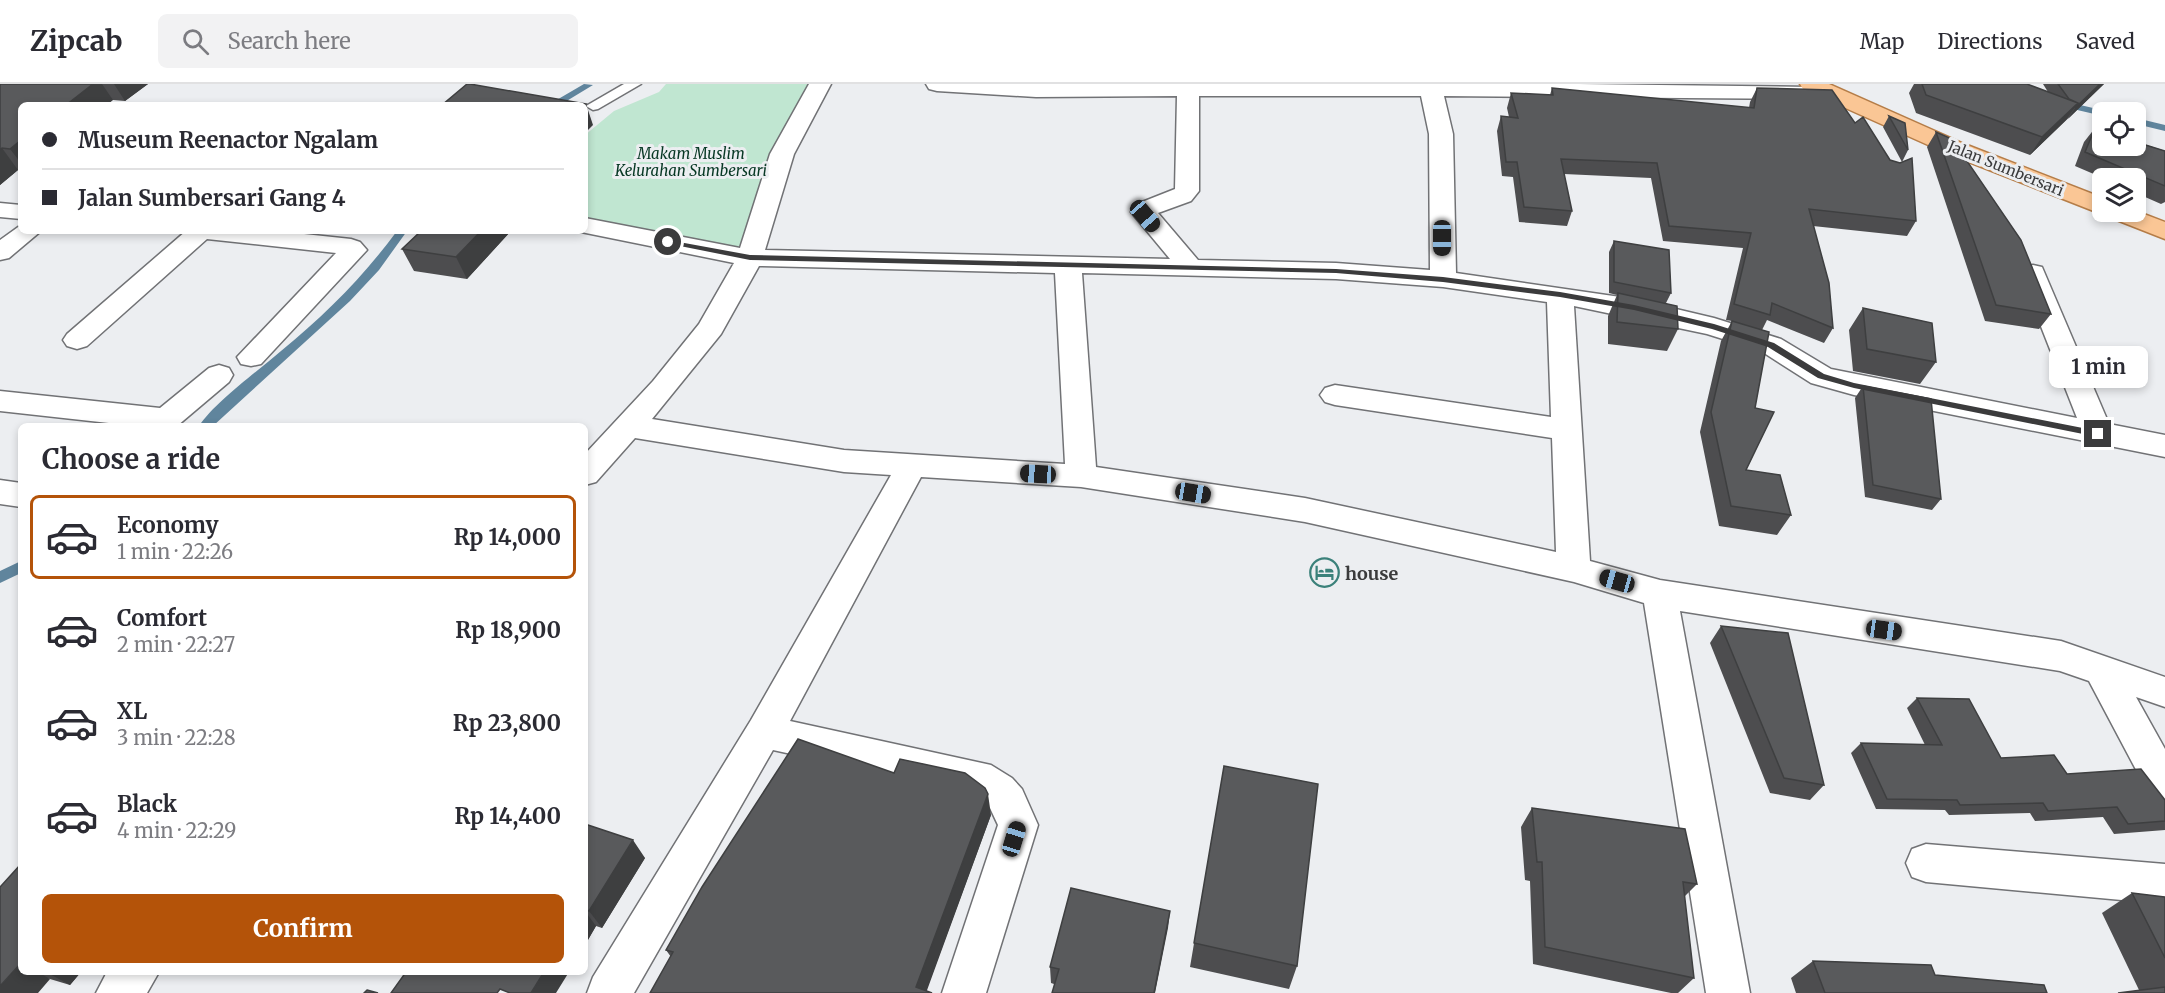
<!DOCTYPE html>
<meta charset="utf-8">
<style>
body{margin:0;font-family:Merriweather,serif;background:#f2f2f3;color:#2b2b33;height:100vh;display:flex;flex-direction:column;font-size:22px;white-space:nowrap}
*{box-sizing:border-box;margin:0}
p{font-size:20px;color:#7c7c81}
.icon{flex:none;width:33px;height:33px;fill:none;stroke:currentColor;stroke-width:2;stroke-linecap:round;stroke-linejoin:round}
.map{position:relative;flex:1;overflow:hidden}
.sheet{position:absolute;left:18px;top:339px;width:570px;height:552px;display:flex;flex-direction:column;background:#fff;border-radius:9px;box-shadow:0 3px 9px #0003}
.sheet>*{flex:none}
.guide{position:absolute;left:18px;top:18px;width:570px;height:132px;border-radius:9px;box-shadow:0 3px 9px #0003;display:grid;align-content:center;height:132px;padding:0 24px;background:#fff}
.buttons{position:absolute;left:2092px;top:18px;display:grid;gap:12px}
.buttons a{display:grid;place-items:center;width:54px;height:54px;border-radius:9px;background:#fff;box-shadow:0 3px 9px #0003;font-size:30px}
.end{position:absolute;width:27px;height:27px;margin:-14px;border:8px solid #3b3b3c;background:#fff;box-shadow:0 0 0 3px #fff}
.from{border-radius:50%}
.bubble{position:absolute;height:42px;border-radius:9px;background:#fff;box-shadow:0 3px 9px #0003;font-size:20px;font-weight:700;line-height:42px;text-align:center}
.car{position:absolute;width:18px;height:36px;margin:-18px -9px;border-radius:8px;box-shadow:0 0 4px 2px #0007;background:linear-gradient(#222 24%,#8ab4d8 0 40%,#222 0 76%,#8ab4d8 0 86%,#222 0)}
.guide b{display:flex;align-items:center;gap:21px;height:57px;font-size:22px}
.guide b+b{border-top:2px solid #e1e1e2}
.guide i{width:15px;height:15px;background:#2b2b33}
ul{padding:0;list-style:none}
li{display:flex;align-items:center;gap:18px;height:84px;margin:0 12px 9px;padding:0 12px;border:3px solid transparent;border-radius:9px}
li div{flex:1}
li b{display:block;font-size:22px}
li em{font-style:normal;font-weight:700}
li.selected{border-color:#b45309}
li>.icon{width:54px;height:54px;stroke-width:1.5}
h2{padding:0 24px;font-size:27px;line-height:72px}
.button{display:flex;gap:12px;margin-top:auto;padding:12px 24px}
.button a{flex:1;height:69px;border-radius:9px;background:#b45309;color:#fff;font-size:24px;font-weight:700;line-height:69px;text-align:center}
header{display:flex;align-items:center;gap:36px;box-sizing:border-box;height:84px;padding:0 30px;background:#fff;border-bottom:2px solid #e1e1e2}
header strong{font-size:28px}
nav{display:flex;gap:33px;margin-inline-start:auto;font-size:21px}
.search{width:420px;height:54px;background:#f2f2f3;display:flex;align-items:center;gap:15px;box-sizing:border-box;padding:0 21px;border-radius:9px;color:#7c7c81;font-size:22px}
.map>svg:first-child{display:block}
.green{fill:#c0e6d1}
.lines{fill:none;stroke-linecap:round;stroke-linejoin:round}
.stream{fill:#60859d;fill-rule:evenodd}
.lane-casing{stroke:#717275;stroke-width:3}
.street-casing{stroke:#717275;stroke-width:3}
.primary-casing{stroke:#b57d48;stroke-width:3}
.lane{fill:#fff;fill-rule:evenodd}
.street{fill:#fff;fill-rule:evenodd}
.primary{fill:#fac695;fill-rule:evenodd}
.wall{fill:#4d4d4f}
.shaded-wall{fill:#3e3f40}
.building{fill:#595a5c;stroke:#3e3f40;stroke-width:1.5}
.route{fill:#3b3b3c}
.labels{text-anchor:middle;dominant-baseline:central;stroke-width:6;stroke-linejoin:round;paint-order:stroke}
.far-park-label{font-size:15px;font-style:italic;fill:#073824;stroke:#eceef1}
.far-street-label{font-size:15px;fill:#3b3b3c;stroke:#eceef1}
.poi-label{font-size:18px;font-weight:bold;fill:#3b3b3c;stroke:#eceef1;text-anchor:start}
</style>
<header>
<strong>Zipcab</strong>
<div class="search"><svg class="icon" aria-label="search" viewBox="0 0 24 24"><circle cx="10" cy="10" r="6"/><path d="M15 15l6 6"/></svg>Search here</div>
<nav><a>Map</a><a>Directions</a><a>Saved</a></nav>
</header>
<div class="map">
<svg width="2165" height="909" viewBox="0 0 2165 909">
<rect width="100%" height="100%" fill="#eceef1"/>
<path class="green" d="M666 0H808L774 68 743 161 734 163 585 137V51L614 27 659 8Z"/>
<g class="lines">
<path class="stream" d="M584 0 593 1 560 21H548Z
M2063 17 2106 27 2107 28H2103V32L2060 22 2058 20Z
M2136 34 2165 41V47L2136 40Z
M397 147H407L379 186 350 217 213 342H199C215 318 258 287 281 267 325 231 363 193 397 147Z
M21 477V489L0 499V487Z"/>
<defs>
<path id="lane" d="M624 0H641L598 25 593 26 586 22Z"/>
<path id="street" d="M809 0H831L794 70 765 166 1170 175 1131 128 1137 120 1175 105 1177 12 1036 13 937 7 929 5 926 0H1579L1809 3 1812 8 1809 13 1801 15 1444 12 1453 50 1456 189 1634 215 1714 234 1781 255 1831 285 2077 334 2020 189 2024 183 2033 181 2042 183 2109 340 2165 351V373L1854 311 1811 299 1761 267 1707 250 1574 222 1590 477 1660 496 2061 557 2165 593V623L2136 613 2165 665V719L2151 714 2089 597 2060 587 1680 527 1750 909H1706L1644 519 1574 498 1305 438 1081 403 921 393 790 637 991 681 1012 694 1022 705 1038 741 986 909H942L998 741 990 724 969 709 773 666 634 909H587L593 893 751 636 891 391 844 388 635 354 596 398 585 401V370L653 297 699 240 734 179 576 147H585V134L740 164 770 70ZM1199 12H1421L1429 50 1430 186 1336 179 1198 176 1158 129 1191 117 1199 107ZM759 182 1055 189 1065 380 844 366 652 335 721 250ZM1082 189 1336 195 1443 203 1547 218 1551 333 1335 301 1325 304 1320 311 1325 318 1335 321 1552 354 1556 468 1305 414 1096 383Z
M0 119 21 121V135L0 133Z
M21 141V147H41L9 174 0 176V156Z
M186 147H276L351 155 360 158 367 166 261 280 251 282 241 280 237 273 336 169 207 155 87 262 77 265 67 262 63 256 67 250Z
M219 281 229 284 233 291 229 298 177 342H136L0 327V307L160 324 209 284Z
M0 396 21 399V423L0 420Z
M1926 760 2165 780V820L1926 798 1912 793 1906 779 1912 765Z
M107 888H159L147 909H96Z"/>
<path id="primary" d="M1800 0H1829L1962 59 2103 114V128L2136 127 2165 138V155L1946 69 1803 5Z"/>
</defs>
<use href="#lane" class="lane-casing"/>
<use href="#street" class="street-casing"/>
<use href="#primary" class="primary-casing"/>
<use href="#lane" class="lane"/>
<use href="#street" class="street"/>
<use href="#primary" class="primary"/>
</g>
<path class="wall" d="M0 0H148L125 17 113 16 21 21V86H18L0 101Z
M1914 0H2027L2048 8 2043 0H2104L2030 71 1916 29 1909 9Z
M1552 4 1749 24 1750 18 1757 4 1916 137 1907 152 1813 142 1833 244 1824 259 1767 236 1762 246 1755 324 1746 386 1791 431 1777 451 1719 442 1700 348 1721 257 1732 237 1726 236 1743 164 1663 157 1651 94 1564 90 1572 127 1567 142 1519 138 1513 93 1502 92 1497 47 1501 32 1509 33 1507 24 1511 9 1550 11Z
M1889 32 1908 66 1902 78 1883 43Z
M2095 44 2165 67V118L2161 120 2136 109V94H2103L2075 82 2084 58Z
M1936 48 2051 230 2039 245 1985 237 1927 63Z
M511 147 467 195 414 187 402 165Z
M1614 157 1671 209 1666 219 1678 245 1667 267 1608 260V232L1617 211 1609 209V168Z
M1863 224 1936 278 1920 300 1853 287 1849 246Z
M1863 302 1941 415 1932 426 1865 413 1855 314Z
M1721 542 1824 701 1810 716 1770 709 1710 559Z
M1917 614 2001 674 2067 690 2165 716V746L2114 750 2103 733 2035 737 2030 729 1949 731 1945 726 1876 725 1851 669 1861 659 1925 661 1907 624Z
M1224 682 1297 882 1289 905 1190 883Z
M1532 724 1697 800 1684 813 1694 894 1678 909H1671L1533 880 1530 797 1525 796 1521 743Z
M991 731 926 907 671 873 666 866Z
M585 740 645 774 602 844 596 842 585 861Z
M2132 809 2165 813V909L2139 906 2102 829Z
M1168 844 1054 900 1051 899 1050 883Z
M1813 877 1935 891 2047 909H1796L1791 894Z
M21 888H81L70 901 50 895Z"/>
<path class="shaded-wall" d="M93 0H102L113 16 107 21H66Z
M114 0H148L125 17Z
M2100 0H2104L2068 35 2075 24Z
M2078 19 2066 36 2030 71 2042 53Z
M586 20 593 41 585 49V21Z
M21 56V79L10 65Z
M2 64 18 86 0 101V66Z
M481 147H511L467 195 456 173Z
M988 710 991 731 926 909 916 903Z
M633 756 645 774 602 844 589 827Z
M585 827 596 842 585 861Z
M1170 827 1168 844 1155 909H1154Z
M21 879V888H38L50 895 38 909H0V902Z
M46 888H81L70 901Z
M544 888H569L556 909H531Z"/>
<path class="building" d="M0 0H93L66 21H21V56L10 65 2 64 0 66Z
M467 0H470L586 20 585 21H442Z
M1922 0H2027L2078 19 2042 53 1926 11Z
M2058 0H2100L2075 24 2078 19 2069 15Z
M1552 4 1754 24 1757 4 1832 6 1855 39 1863 33 1890 76 1900 79 1912 74 1916 137 1809 125 1829 199 1833 244 1772 219 1770 231 1734 220 1751 149 1669 142 1657 79 1561 75 1572 127 1524 123 1517 78H1506L1501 32 1518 34 1511 9 1553 11Z
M1889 32 1905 39 1908 66Z
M2095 44 2103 47V62H2136V58L2165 67V102L2085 68Z
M1936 48 1952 55 2021 156 2051 230 1996 221Z
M421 147H481L456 173 402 165Z
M1614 157 1669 166 1671 209 1614 198Z
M1618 209 1677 222 1678 245 1617 238Z
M1863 224 1932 239 1936 278 1867 265Z
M1732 237 1769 248 1755 324 1774 328 1746 386 1780 391 1791 431 1731 422 1711 328Z
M1863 302 1931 315 1941 415 1873 401Z
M1721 542 1788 549 1824 701 1784 694Z
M1917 614 1969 615 2001 674 2054 671 2067 690 2141 685 2165 716V737L2128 740 2117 723 2048 727 2043 719 1960 721 1957 716 1887 715 1861 659 1942 661Z
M798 655 894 689 900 675 965 689 985 704 988 710 916 903 932 909H650L673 868 666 866 702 803Z
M1224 682 1318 700 1297 882 1194 859Z
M1532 724 1685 745 1697 800 1683 798 1694 894 1545 863 1542 778H1537Z
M585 740 633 756 589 827 585 825Z
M21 780V879L0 902V803Z
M1071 804 1170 827 1154 909H1052L1059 885 1050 883Z
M2132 809 2165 813V874Z
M1813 877 1931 881 1935 891 2044 901 2047 909H1825Z
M406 888H544L531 909H510L500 905 497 909H391Z
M2165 903V909H2118Z
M367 906 378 909H364Z"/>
<path class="route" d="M668 156 750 171 1336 185 1443 193 1560 208 1634 221 1714 240 1774 259 1824 290 1854 299 2098 347 2103 350 2098 353 1854 304 1818 294 1768 263 1712 245 1634 226 1560 213 1443 198 1336 189 750 176 665 159Z"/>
<defs>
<symbol id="hotel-ring" viewBox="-11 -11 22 22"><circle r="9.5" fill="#eceef1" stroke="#3b817a" stroke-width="1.5"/><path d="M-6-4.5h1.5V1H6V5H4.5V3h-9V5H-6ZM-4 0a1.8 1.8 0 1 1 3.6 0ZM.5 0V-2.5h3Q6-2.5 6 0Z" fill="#3b817a"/></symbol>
</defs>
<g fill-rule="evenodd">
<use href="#hotel-ring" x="1308" y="472" width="33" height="33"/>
</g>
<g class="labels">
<g class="far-park-label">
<text x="691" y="69">Makam Muslim<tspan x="691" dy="17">Kelurahan Sumbersari</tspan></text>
</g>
<g class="far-street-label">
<text transform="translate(2006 84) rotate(22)">Jalan Sumbersari</text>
</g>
<g class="poi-label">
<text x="1345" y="489">house</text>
</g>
</g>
</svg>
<div class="buttons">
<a><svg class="icon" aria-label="locate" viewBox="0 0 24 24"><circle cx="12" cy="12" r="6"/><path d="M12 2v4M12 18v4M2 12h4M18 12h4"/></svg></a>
<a><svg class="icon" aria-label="layers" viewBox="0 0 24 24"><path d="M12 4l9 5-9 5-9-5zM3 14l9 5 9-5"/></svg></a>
</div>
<i class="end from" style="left:668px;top:158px"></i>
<i class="end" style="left:2098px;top:350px"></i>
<div class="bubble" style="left:2049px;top:262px;width:99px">1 min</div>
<i class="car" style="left:1145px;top:132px;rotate:139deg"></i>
<i class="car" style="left:1442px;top:154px;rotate:180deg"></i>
<i class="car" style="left:1038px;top:390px;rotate:273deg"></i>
<i class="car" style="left:1193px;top:409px;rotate:99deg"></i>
<i class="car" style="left:1617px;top:497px;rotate:286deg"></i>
<i class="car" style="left:1884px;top:546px;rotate:98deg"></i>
<i class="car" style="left:1014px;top:755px;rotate:17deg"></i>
<div class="guide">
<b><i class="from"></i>Museum Reenactor Ngalam</b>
<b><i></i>Jalan Sumbersari Gang 4</b>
</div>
<section class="sheet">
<h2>Choose a ride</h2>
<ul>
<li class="selected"><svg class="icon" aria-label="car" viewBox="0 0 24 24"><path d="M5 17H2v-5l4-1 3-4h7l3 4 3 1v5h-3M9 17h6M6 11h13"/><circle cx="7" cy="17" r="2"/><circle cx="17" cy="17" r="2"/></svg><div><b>Economy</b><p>1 min · 22:26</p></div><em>Rp 14,000</em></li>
<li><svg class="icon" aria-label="car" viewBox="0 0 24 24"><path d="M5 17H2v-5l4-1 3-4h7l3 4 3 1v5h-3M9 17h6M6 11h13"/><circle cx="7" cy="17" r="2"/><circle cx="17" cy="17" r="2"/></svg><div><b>Comfort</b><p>2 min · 22:27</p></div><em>Rp 18,900</em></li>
<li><svg class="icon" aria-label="car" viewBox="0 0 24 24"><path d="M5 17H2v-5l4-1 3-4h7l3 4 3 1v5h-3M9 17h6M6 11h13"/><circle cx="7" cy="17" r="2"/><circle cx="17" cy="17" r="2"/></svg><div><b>XL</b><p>3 min · 22:28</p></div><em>Rp 23,800</em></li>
<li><svg class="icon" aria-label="car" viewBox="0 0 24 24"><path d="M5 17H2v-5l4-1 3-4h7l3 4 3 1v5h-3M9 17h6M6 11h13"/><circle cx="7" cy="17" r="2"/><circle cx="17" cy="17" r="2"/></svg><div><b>Black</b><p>4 min · 22:29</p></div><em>Rp 14,400</em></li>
</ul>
<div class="button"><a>Confirm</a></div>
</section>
</div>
